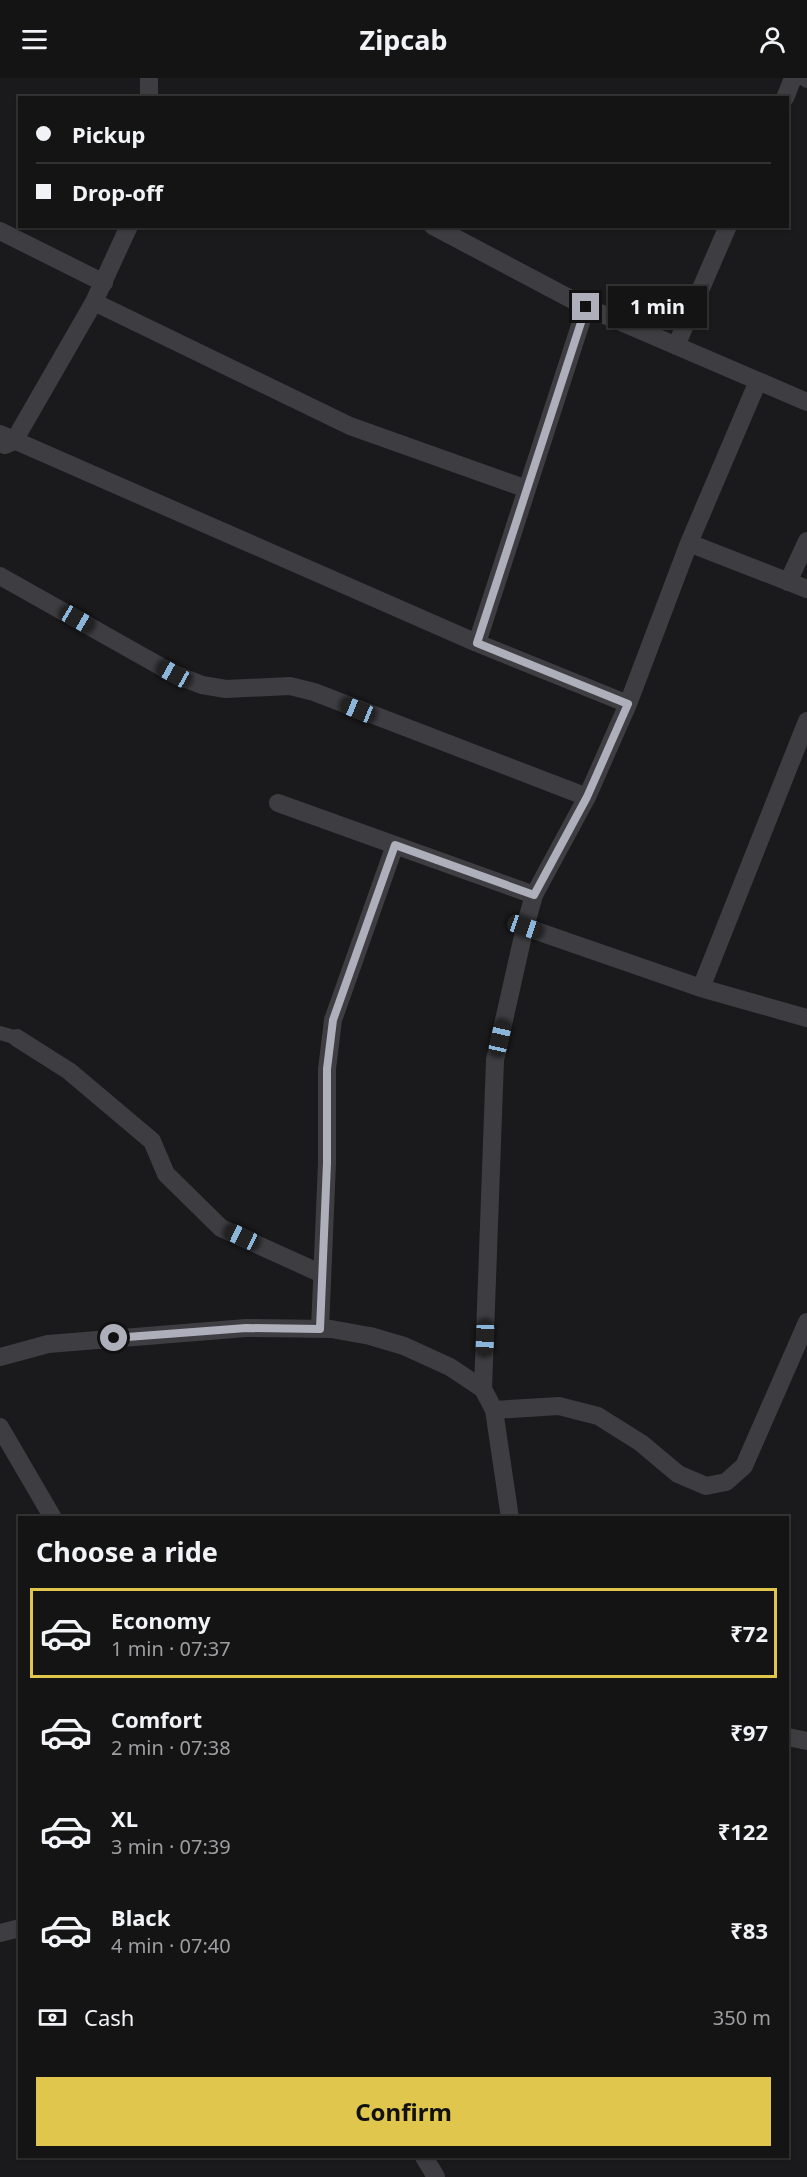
<!DOCTYPE html>
<meta charset="utf-8">
<style>
body{margin:0;font-family:"Noto Sans",sans-serif;background:#212122;color:#f1f3f6;height:100vh;display:flex;flex-direction:column;font-size:22px;white-space:nowrap}
*{box-sizing:border-box;margin:0}
p{font-size:20px;color:#9d9ea0}
.icon{flex:none;width:33px;height:33px;fill:none;stroke:currentColor;stroke-width:2;stroke-linecap:round;stroke-linejoin:round}
.map{position:relative;flex:1;overflow:hidden}
.details{position:absolute;left:18px;top:1438px;width:771px;height:642px;display:flex;flex-direction:column;background:#141415;border-radius:0px;box-shadow:0 2px 4px #0004,0 0 0 2px #333334}
.details>*{flex:none}
.top-card{position:absolute;left:18px;top:18px;width:771px;height:132px;border-radius:0px;box-shadow:0 2px 4px #0004,0 0 0 2px #333334;display:grid;align-content:center;height:132px;padding:0 18px;background:#141415}
.end{position:absolute;width:27px;height:27px;margin:-14px;border:8px solid #adafba;background:#111;box-shadow:0 0 0 3px #111}
.from{border-radius:50%}
.bubble{position:absolute;height:42px;border-radius:0px;background:#141415;box-shadow:0 2px 4px #0004,0 0 0 2px #333334;font-size:20px;font-weight:700;line-height:42px;text-align:center}
.car{position:absolute;width:18px;height:36px;margin:-18px -9px;border-radius:8px;box-shadow:0 0 4px 2px #0007;background:linear-gradient(#222 24%,#8ab4d8 0 40%,#222 0 76%,#8ab4d8 0 86%,#222 0)}
.top-card b{display:flex;align-items:center;gap:21px;height:57px;font-size:22px}
.top-card b+b{border-top:2px solid #333334}
.top-card i{width:15px;height:15px;background:#f1f3f6}
ul{padding:0;list-style:none}
li{display:flex;align-items:center;gap:18px;height:90px;margin:0 12px 9px;padding:0 6px;border:3px solid transparent;border-radius:0px}
li div{flex:1}
li b{display:block;font-size:22px}
li em{font-style:normal;font-weight:700}
li.current{border-color:#e1c64d}
li>.icon{width:54px;height:54px;stroke-width:1.5}
h2{padding:0 18px;font-size:27px;line-height:72px}
.pay{display:flex;align-items:center;gap:15px;height:66px;padding:0 18px;font-size:22px}
.pay p{margin-inline-start:auto}
.action{display:flex;gap:12px;margin-top:auto;padding:12px 18px}
.action a{flex:1;height:69px;border-radius:0px;background:#e1c64d;color:#111;font-size:24px;font-weight:700;line-height:69px;text-align:center}
header{display:flex;justify-content:space-between;align-items:center;height:78px;padding:0 18px;background:#141415;font-size:27px;font-weight:700}
.map>svg:first-child{display:block}
.lines{fill:none;stroke-linecap:round;stroke-linejoin:round}
.service{stroke:#3d3d42;stroke-width:14}
.minor{stroke:#3d3d42;stroke-width:18}
.route{stroke:#adafba;stroke-width:8}
</style>
<header><svg class="icon" aria-label="menu" viewBox="0 0 24 24"><path d="M4 6h16M4 12h16M4 18h16"/></svg>Zipcab<svg class="icon" aria-label="person" viewBox="0 0 24 24"><circle cx="12" cy="8" r="4"/><path d="M4 21q1-7 8-7t8 7"/></svg></header>
<div class="map">
<svg width="807" height="2099" viewBox="0 0 807 2099">
<rect width="100%" height="100%" fill="#1a1a1c"/>
<g class="lines">
<path class="service" d="M0 955 17 960"/>
<path class="minor" d="M149 0V20
M806 0 807 1
M785 20 793 0
M433 148 586 229 807 324
M0 153 104 205
M94 224 350 348 527 411
M676 268 728 148
M0 356 477 565 628 626
M5 367 14 363 94 224 129 148
M689 465 807 511
M0 498 174 596 202 607 226 611 290 608 314 614 587 719
M788 504 807 463
M477 565 586 229
M278 725 534 817
M525 849 701 910 807 940
M701 910 807 643
M17 960 69 993 152 1063 166 1096 221 1150 322 1196
M320 1251 327 1085V991L333 942 395 767
M0 1279 48 1266 246 1250 331 1251 370 1258 404 1268 450 1289 483 1311 494 1332 510 1440
M483 1311 495 982 525 849 534 817 587 719 628 626 689 465 758 303
M494 1332 559 1328 598 1338 641 1365 678 1396 706 1408 726 1404 744 1388 807 1244
M0 1349 53 1440
M788 1659 807 1663
M0 1855 20 1850
M424 2079 436 2099"/>
</g>
<g class="lines">
<path class="route" d="M114 1260 246 1250 320 1251 327 1085V991L333 942 395 767 534 817 587 719 628 626 477 565 586 229"/>
</g>
</svg>
<i class="end from" style="left:114px;top:1260px"></i>
<i class="end" style="left:586px;top:229px"></i>
<div class="bubble" style="left:608px;top:208px;width:99px">1 min</div>
<i class="car" style="left:77px;top:541px;rotate:120deg"></i>
<i class="car" style="left:174px;top:596px;rotate:299deg"></i>
<i class="car" style="left:358px;top:632px;rotate:292deg"></i>
<i class="car" style="left:525px;top:849px;rotate:109deg"></i>
<i class="car" style="left:500px;top:960px;rotate:13deg"></i>
<i class="car" style="left:242px;top:1159px;rotate:295deg"></i>
<i class="car" style="left:485px;top:1260px;rotate:182deg"></i>
<div class="top-card">
<b><i class="from"></i>Pickup</b>
<b><i></i>Drop-off</b>
</div>
<section class="details">
<h2>Choose a ride</h2>
<ul>
<li class="current"><svg class="icon" aria-label="car" viewBox="0 0 24 24"><path d="M5 17H2v-5l4-1 3-4h7l3 4 3 1v5h-3M9 17h6M6 11h13"/><circle cx="7" cy="17" r="2"/><circle cx="17" cy="17" r="2"/></svg><div><b>Economy</b><p>1 min · 07:37</p></div><em>₹72</em></li>
<li><svg class="icon" aria-label="car" viewBox="0 0 24 24"><path d="M5 17H2v-5l4-1 3-4h7l3 4 3 1v5h-3M9 17h6M6 11h13"/><circle cx="7" cy="17" r="2"/><circle cx="17" cy="17" r="2"/></svg><div><b>Comfort</b><p>2 min · 07:38</p></div><em>₹97</em></li>
<li><svg class="icon" aria-label="car" viewBox="0 0 24 24"><path d="M5 17H2v-5l4-1 3-4h7l3 4 3 1v5h-3M9 17h6M6 11h13"/><circle cx="7" cy="17" r="2"/><circle cx="17" cy="17" r="2"/></svg><div><b>XL</b><p>3 min · 07:39</p></div><em>₹122</em></li>
<li><svg class="icon" aria-label="car" viewBox="0 0 24 24"><path d="M5 17H2v-5l4-1 3-4h7l3 4 3 1v5h-3M9 17h6M6 11h13"/><circle cx="7" cy="17" r="2"/><circle cx="17" cy="17" r="2"/></svg><div><b>Black</b><p>4 min · 07:40</p></div><em>₹83</em></li>
</ul>
<div class="pay"><svg class="icon" aria-label="cash" viewBox="0 0 24 24"><path d="M3 7h18v10H3z"/><circle cx="12" cy="12" r="2"/></svg>Cash<p>350 m</p></div>
<div class="action"><a>Confirm</a></div>
</section>
</div>
